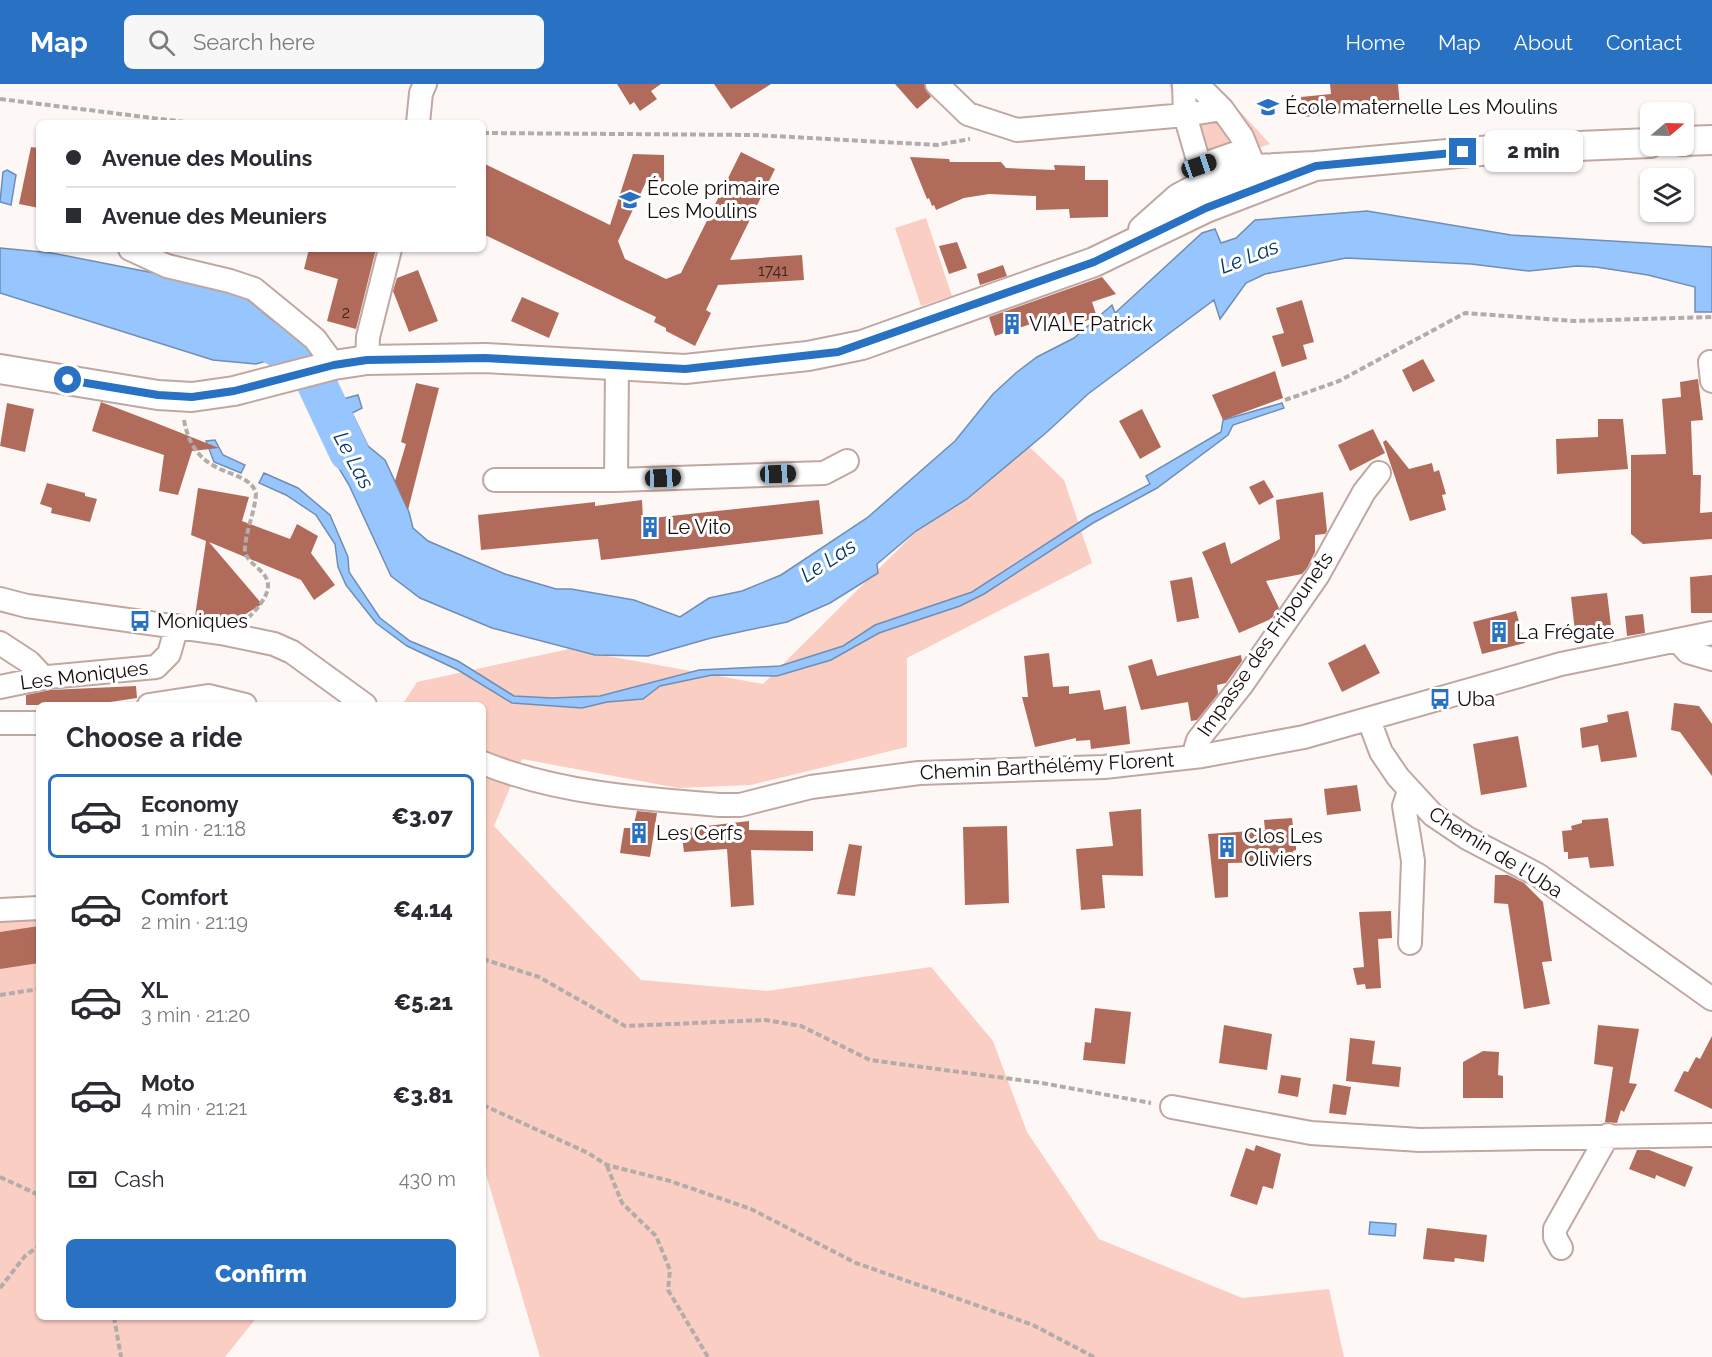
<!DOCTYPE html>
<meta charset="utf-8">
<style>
body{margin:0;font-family:Raleway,sans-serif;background:#f7f7f7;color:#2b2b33;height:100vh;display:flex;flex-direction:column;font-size:22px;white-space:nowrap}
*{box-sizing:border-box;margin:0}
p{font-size:20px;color:#7c7c81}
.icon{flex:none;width:33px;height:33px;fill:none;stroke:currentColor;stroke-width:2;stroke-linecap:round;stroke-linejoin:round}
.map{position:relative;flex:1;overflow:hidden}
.sheet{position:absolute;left:36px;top:618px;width:450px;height:618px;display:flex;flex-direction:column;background:#fff;border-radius:9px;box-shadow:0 2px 4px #0004}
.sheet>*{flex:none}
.top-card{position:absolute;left:36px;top:36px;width:450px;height:132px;border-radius:9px;box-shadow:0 2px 4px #0004;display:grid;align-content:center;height:132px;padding:0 30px;background:#fff}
.needle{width:39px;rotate:71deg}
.tools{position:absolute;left:1640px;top:18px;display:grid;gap:12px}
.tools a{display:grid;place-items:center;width:54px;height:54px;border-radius:9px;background:#fff;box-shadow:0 2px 4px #0004;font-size:30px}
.end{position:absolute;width:27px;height:27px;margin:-14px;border:8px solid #2971c2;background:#fff;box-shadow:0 0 0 3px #fff}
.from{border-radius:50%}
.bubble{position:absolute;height:42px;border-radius:9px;background:#fff;box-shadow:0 2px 4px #0004;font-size:20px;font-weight:800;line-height:42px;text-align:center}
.car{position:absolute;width:18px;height:36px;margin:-18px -9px;border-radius:8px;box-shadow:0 0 4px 2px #0007;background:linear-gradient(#222 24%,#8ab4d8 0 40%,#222 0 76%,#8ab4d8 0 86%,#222 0)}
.top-card b{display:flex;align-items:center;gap:21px;height:57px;font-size:22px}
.top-card b+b{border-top:2px solid #e1e1e2}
.top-card i{width:15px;height:15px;background:#2b2b33}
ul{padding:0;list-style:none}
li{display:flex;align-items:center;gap:18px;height:84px;margin:0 12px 9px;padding:0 18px;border:3px solid transparent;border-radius:9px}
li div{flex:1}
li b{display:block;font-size:22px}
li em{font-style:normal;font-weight:800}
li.current{border-color:#2971c2}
li>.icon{width:54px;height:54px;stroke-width:1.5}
h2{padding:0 30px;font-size:27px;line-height:72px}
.pay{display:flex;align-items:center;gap:15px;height:66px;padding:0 30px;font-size:22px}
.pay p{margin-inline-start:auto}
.button{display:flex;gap:12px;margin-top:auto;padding:12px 30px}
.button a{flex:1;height:69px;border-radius:9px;background:#2971c2;color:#fff;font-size:24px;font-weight:800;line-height:69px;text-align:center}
header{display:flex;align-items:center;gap:36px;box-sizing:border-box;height:84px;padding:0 30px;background:#2971c2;color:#fff}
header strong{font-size:28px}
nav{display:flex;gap:33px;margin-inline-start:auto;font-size:21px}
.search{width:420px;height:54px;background:#f7f7f7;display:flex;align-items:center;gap:15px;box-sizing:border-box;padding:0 21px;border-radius:9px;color:#7c7c81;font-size:22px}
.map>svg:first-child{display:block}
.green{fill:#facec3}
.water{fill:#97c5fd;stroke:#708eb4;stroke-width:1.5}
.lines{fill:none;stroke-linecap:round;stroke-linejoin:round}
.river{stroke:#97c5fd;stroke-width:40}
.building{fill:#b16b5b}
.minor-casing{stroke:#c1a7a1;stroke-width:26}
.major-casing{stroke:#c1a7a1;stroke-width:32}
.path{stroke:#b2acaa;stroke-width:4;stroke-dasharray:6 3;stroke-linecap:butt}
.minor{stroke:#fff;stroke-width:22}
.major{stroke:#fff;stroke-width:28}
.route{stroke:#2971c2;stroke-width:8}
.labels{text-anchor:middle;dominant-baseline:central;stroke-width:6;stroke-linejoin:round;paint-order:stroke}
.number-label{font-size:16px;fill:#3d241f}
.poi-label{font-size:20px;fill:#160d0b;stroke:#fff;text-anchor:start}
.street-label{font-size:20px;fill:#160d0b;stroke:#fff}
.water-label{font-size:21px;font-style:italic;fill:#043465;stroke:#fff}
</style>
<header>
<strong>Map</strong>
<div class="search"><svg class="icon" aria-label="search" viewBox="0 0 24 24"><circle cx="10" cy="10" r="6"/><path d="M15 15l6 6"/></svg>Search here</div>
<nav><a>Home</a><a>Map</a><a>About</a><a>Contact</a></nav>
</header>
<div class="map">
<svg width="1712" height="1273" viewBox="0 0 1712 1273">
<rect width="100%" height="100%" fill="#fdf8f6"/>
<path class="green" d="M1169 0H1215L1270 60 1197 85Z
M926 134 952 212 921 222 895 144Z
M1015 349 1064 396 1092 479 907 574V663L751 701 678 704 522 675 494 742 641 896 767 907 931 883 993 957 1027 1048 1099 1155 1242 1214 1329 1205 1344 1273H540L483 1080V621H402L417 598 569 565 763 600Z
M39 812V1233H257L225 1273H0V822Z"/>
<path class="water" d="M7 86 16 91 11 121 0 118 3 88Z
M1367 127 1511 151 1712 163V228H1695V203L1648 191 1596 183 1577 182 1529 187 1471 180 1346 174 1265 190 1246 199 1220 235 1214 216 1088 310 1047 348 967 415 916 447 877 480 878 489 830 519 787 538 711 554 648 572 595 571 492 544 420 514 391 492 349 401 325 361 309 324 358 311 362 324 352 329 368 362 385 376 409 428 413 444 428 457 505 490 556 505H571L634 516 680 533 709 514 742 507 781 491 867 434 955 357 993 310 1017 288 1037 273 1074 254 1112 221 1115 229 1202 149 1215 145 1221 159 1236 154 1255 136Z
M0 164 52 169 108 180 200 198 241 210 307 265 256 280 213 276 0 209Z
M1282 319 1284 324 1233 341 1228 351 1157 404 1093 439 984 510 960 522 879 549 831 576 777 592 712 591 660 602 643 615 607 618 582 624 512 619 458 586 407 562 376 539 346 501 338 483 335 460 316 431 286 411 259 399 264 389 298 404 330 431 348 473 349 488 380 534 410 557 458 577 514 612 552 614 600 612 699 586 780 582 843 562 875 541 972 508 1089 432 1150 400 1146 392 1221 348 1223 336Z
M215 356 223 371 245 381 241 389 214 378 206 357Z
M1370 1138 1396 1140 1395 1152 1369 1150Z"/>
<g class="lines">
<path class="river" d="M241 243 307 279 349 368"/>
</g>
<path class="building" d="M617 0H661L651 7 657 15 640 27 634 18 630 21Z
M714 0H771L731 25Z
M895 0H924L931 13 917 25Z
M1330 0H1398L1400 23 1303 33 1301 13 1331 10Z
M31 63 39 64V124L19 120Z
M741 68 775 85 730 176 802 171 804 196 718 201 706 226 711 229 695 262 666 247V244L654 238 656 233 483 150V79L610 141 633 70 664 71V98H646L618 157 625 175 666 195 681 189Z
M910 73 949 75 950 78H1001L1006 84 1055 86 1054 81 1085 82V96H1108V133L1070 134 1069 125 1036 126V112L989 110 964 114 936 126 934 121 932 122 929 114 927 115Z
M957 158 967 184 949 190 939 162Z
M309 165H376L356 245 327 237 338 195 304 185Z
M1003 181 1007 192 980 201 977 190Z
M418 186 438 237 409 248 393 207 397 194Z
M1102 193 1116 210 1092 218 1097 233 1071 242 1066 228 995 252 989 233Z
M522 213 559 229 549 254 511 237Z
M1302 216 1314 258 1303 261 1307 275 1282 283 1272 252 1284 249 1276 224Z
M1423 275 1435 297 1413 308 1402 286Z
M1275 287 1283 314 1223 336 1212 311Z
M1698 295 1703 336 1691 337 1693 391H1701L1700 429 1712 428V455L1643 460 1631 450V371L1666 370 1662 315 1681 313 1680 298Z
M416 299 439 304 408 426 395 397 406 360 401 358Z
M101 318 151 337 219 364 192 367 178 411 159 407 164 371 92 347Z
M7 319 34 325 25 368 0 362Z
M1142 325 1161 363 1140 375 1119 337Z
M1598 335H1623L1628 385 1557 390 1556 355 1598 353Z
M1373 345 1385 369 1350 387 1338 361Z
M1386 356 1409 385 1432 379 1434 388 1439 386 1446 410 1442 411 1446 426 1410 437 1383 358Z
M1264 396 1274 413 1259 421 1249 403Z
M47 399 85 409V412L97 415 90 438 51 429 52 424 40 420Z
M198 404 249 413 242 437 290 455 297 440 318 452 311 469 335 501 314 516 301 496 209 458 262 520 236 536 195 532 206 457 191 451Z
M1323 408 1327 447 1325 450 1315 451V468L1307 484 1302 490 1266 497 1279 524 1271 535 1239 549 1202 468 1225 458 1231 480 1280 455 1276 416Z
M642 416 643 435 819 416 823 450 601 476 598 455 481 466 478 431 595 418V422Z
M1712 491V529H1691L1690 493Z
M1192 493 1199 534 1177 538 1170 497Z
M1607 509 1611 542 1575 547 1571 513Z
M1516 527 1525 559 1482 570 1473 538Z
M1643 530 1645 549 1627 552 1625 532Z
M1365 560 1380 589 1342 608 1328 579Z
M1049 569 1053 603 1069 602V610L1100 606 1104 626 1126 622 1130 660 1091 665 1090 656 1076 657V654L1035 663 1022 613H1028L1024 572Z
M1241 571 1242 577 1226 599 1217 601 1218 610 1197 636 1191 637 1188 618 1141 626 1128 582 1152 575 1157 592Z
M136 602 137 614 90 621H26V611L50 606Z
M1674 619 1699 622 1712 640V692L1680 648 1671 646Z
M1628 627 1637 673 1601 678 1598 661 1582 664 1580 644 1608 638 1607 631Z
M1518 652 1527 703 1481 711 1473 660Z
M1357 701 1361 727 1327 731 1324 705Z
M1141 725 1143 792 1102 791 1105 824 1081 826 1076 765 1113 762 1109 728Z
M637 727 657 729 650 773 620 769 624 744H633Z
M1292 734 1293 742 1296 743V766L1293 767 1294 778 1228 779V813L1215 814 1208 750 1265 746 1264 736Z
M1608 734 1614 782 1590 784 1588 773 1568 775V768H1564L1562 747 1572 746 1571 742 1582 739V736Z
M749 737V746L813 747V767L751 766 754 821 731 823 727 765 684 768 681 745Z
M1007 742 1009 819 965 821 963 743Z
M849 760 862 762 855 812 837 810Z
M1495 791H1508L1524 799 1543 818 1552 877 1542 878 1550 920 1524 925 1508 820 1494 819Z
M1391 827 1392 854 1378 855 1381 904 1366 905 1365 900 1357 901 1353 884 1364 883 1359 828Z
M39 842V879L0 885V848Z
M1095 924 1131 928 1125 980 1083 976 1085 958 1091 959Z
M1224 941 1272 950 1267 986 1219 979Z
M1598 941 1639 945 1629 999 1637 1000 1624 1028 1621 1026 1617 1039 1605 1038 1613 983 1594 980Z
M1712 952V1025L1674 1007 1684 987 1688 988 1696 973 1700 975Z
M1350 954 1375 957 1372 980 1401 983 1399 1003 1346 997Z
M1483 967 1499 968 1498 991 1503 992V1014H1463V978Z
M1281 991 1301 994 1298 1013 1278 1009Z
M1333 1000 1351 1003 1346 1031 1329 1029Z
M1256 1061 1281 1070 1273 1105 1263 1102 1257 1121 1230 1112 1246 1064 1254 1067Z
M1637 1066H1649L1693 1083 1685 1103 1656 1091 1655 1095 1629 1085Z
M1427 1144 1487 1151 1484 1178 1455 1174 1454 1178 1423 1175Z"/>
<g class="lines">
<defs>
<path id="minor" d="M937 0 968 30 1017 46 1185 31 1184 0
M1197 0 1222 25
M418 39 421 9 425 0
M1199 82 1247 65
M1219 110 1205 100 1185 31 1222 25 1242 53 1255 85 1248 98
M130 165 167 182 230 197 254 205 315 255 334 281
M367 276 368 253 390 165
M1710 278 1712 297
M495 396H616L824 389 847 377
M616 396 617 283
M0 515 27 522 221 549 274 560 292 568 365 621
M1677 556 1688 568 1712 575
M0 559 29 578 44 594
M0 603 48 593 156 583 169 570 177 542
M149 621 208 612 245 621
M1369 636 1381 668 1398 693 1433 731 1467 754 1538 791 1712 915
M0 639H39
M1193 673 1198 656 1241 602 1318 491 1364 408 1379 389
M483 679C557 709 641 715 720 721H740L811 703 919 689 1104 683 1202 672 1304 653 1561 580 1712 549
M1409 707 1404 722 1413 777 1410 859
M0 826 39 824
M1172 1023 1311 1049 1420 1056 1712 1051
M1561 1164 1555 1153V1145L1608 1051"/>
<path id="major" d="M1683 57 1712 56
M1143 146 1179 114 1205 100 1255 85 1315 82 1503 65 1650 59
M0 285 158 311 192 313 234 307 334 281 367 276 485 274 685 285 808 272 862 261 1094 178 1206 124 1315 82"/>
</defs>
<use href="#minor" class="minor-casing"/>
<use href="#major" class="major-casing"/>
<path class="path" d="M0 15 193 39
M483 49 755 51 937 61 970 55
M1285 316 1339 297 1465 229 1574 237 1712 233
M184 336C195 398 247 381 256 409 255 428 246 446 245 464 243 487 295 487 249 533
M483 875 539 893 625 942 765 936 801 942 870 976 1042 999 1151 1019
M0 911 39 905
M483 1021 588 1069 607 1081 670 1097 751 1125 856 1179 1033 1241 1094 1273
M607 1082 622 1119 656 1152 670 1186 668 1206 708 1273
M0 1093 39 1111
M0 1204 25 1172 39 1162
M114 1233 121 1273"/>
<use href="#minor" class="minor"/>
<use href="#major" class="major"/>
</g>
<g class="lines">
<path class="route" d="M68 296 158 311 192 313 234 307 334 281 367 276 485 274 685 285 838 268 1094 178 1206 124 1316 82 1463 68"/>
</g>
<defs>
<symbol id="school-bare" viewBox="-9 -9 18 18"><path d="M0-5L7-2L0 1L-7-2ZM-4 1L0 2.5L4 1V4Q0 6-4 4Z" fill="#2971c2" stroke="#fff" stroke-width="2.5" paint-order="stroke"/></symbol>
<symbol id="building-bare" viewBox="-9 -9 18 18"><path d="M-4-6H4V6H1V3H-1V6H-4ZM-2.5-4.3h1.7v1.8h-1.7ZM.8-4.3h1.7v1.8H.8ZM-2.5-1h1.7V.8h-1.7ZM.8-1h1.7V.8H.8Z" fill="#2971c2" stroke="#fff" stroke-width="2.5" paint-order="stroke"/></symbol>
<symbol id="bus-bare" viewBox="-9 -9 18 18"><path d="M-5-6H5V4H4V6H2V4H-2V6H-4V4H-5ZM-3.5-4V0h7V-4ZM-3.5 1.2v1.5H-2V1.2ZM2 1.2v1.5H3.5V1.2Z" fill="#2971c2" stroke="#fff" stroke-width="2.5" paint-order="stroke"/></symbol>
</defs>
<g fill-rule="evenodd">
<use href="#school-bare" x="1253" y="8" width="30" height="30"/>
<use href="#school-bare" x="615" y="101" width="30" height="30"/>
<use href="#building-bare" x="997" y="225" width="30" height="30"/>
<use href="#building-bare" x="635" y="428" width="30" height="30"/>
<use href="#bus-bare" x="125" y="522" width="30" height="30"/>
<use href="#building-bare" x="1484" y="533" width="30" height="30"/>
<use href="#bus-bare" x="1425" y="600" width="30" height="30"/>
<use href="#building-bare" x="624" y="734" width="30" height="30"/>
<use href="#building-bare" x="1212" y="748" width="30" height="30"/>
</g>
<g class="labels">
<g class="number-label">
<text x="773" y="186">1741</text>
<text x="346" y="228">2</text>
</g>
<g class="poi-label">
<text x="1285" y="23">École maternelle Les Moulins</text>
<text x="647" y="104">École primaire<tspan x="647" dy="23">Les Moulins</tspan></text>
<text x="1029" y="240">VIALE Patrick</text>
<text x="667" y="443">Le Vito</text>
<text x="157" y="537">Moniques</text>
<text x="1516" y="548">La Frégate</text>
<text x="1457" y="615">Uba</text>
<text x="656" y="749">Les Cerfs</text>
<text x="1244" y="752">Clos Les<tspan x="1244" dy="23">Oliviers</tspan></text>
</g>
<g class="street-label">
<text transform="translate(1265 560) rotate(-55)">Impasse des Fripounets</text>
<text transform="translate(84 591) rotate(-7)">Les Moniques</text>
<text transform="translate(1047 682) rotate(-3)">Chemin Barthélémy Florent</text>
<text transform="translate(1496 768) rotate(32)">Chemin de l'Uba</text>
</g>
<g class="water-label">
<text transform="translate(1249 172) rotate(-21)">Le Las</text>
<text transform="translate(354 376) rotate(62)">Le Las</text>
<text transform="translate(828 476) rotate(-33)">Le Las</text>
</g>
</g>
</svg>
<div class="tools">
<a><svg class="needle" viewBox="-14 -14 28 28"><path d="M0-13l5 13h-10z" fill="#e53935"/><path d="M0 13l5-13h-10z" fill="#7c7c81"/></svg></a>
<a><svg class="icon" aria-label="layers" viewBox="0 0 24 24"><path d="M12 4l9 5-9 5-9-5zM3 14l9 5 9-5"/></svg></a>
</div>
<i class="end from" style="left:68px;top:296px"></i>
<i class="end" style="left:1463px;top:68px"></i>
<div class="bubble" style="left:1484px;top:46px;width:99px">2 min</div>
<i class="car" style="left:1199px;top:82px;rotate:71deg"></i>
<i class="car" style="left:778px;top:390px;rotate:88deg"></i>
<i class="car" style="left:663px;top:394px;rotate:88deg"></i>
<div class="top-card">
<b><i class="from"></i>Avenue des Moulins</b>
<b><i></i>Avenue des Meuniers</b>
</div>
<section class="sheet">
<h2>Choose a ride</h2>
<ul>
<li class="current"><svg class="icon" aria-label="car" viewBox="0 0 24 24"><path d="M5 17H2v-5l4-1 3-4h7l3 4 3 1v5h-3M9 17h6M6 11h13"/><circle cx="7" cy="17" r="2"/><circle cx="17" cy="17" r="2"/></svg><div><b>Economy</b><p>1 min · 21:18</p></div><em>€3.07</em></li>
<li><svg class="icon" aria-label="car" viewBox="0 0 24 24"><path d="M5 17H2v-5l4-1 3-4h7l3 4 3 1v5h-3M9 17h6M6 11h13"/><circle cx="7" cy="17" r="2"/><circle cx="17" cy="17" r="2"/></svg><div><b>Comfort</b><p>2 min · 21:19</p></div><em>€4.14</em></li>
<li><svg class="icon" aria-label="car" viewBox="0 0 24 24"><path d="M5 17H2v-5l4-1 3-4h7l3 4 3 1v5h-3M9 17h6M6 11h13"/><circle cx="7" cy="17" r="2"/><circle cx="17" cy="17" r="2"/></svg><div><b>XL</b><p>3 min · 21:20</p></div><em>€5.21</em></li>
<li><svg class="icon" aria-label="car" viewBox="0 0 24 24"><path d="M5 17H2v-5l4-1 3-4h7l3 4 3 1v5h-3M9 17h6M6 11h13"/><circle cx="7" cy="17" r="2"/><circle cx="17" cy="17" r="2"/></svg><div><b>Moto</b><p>4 min · 21:21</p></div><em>€3.81</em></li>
</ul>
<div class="pay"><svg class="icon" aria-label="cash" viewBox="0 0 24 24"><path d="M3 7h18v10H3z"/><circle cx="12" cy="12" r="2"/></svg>Cash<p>430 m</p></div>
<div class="button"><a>Confirm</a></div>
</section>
</div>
